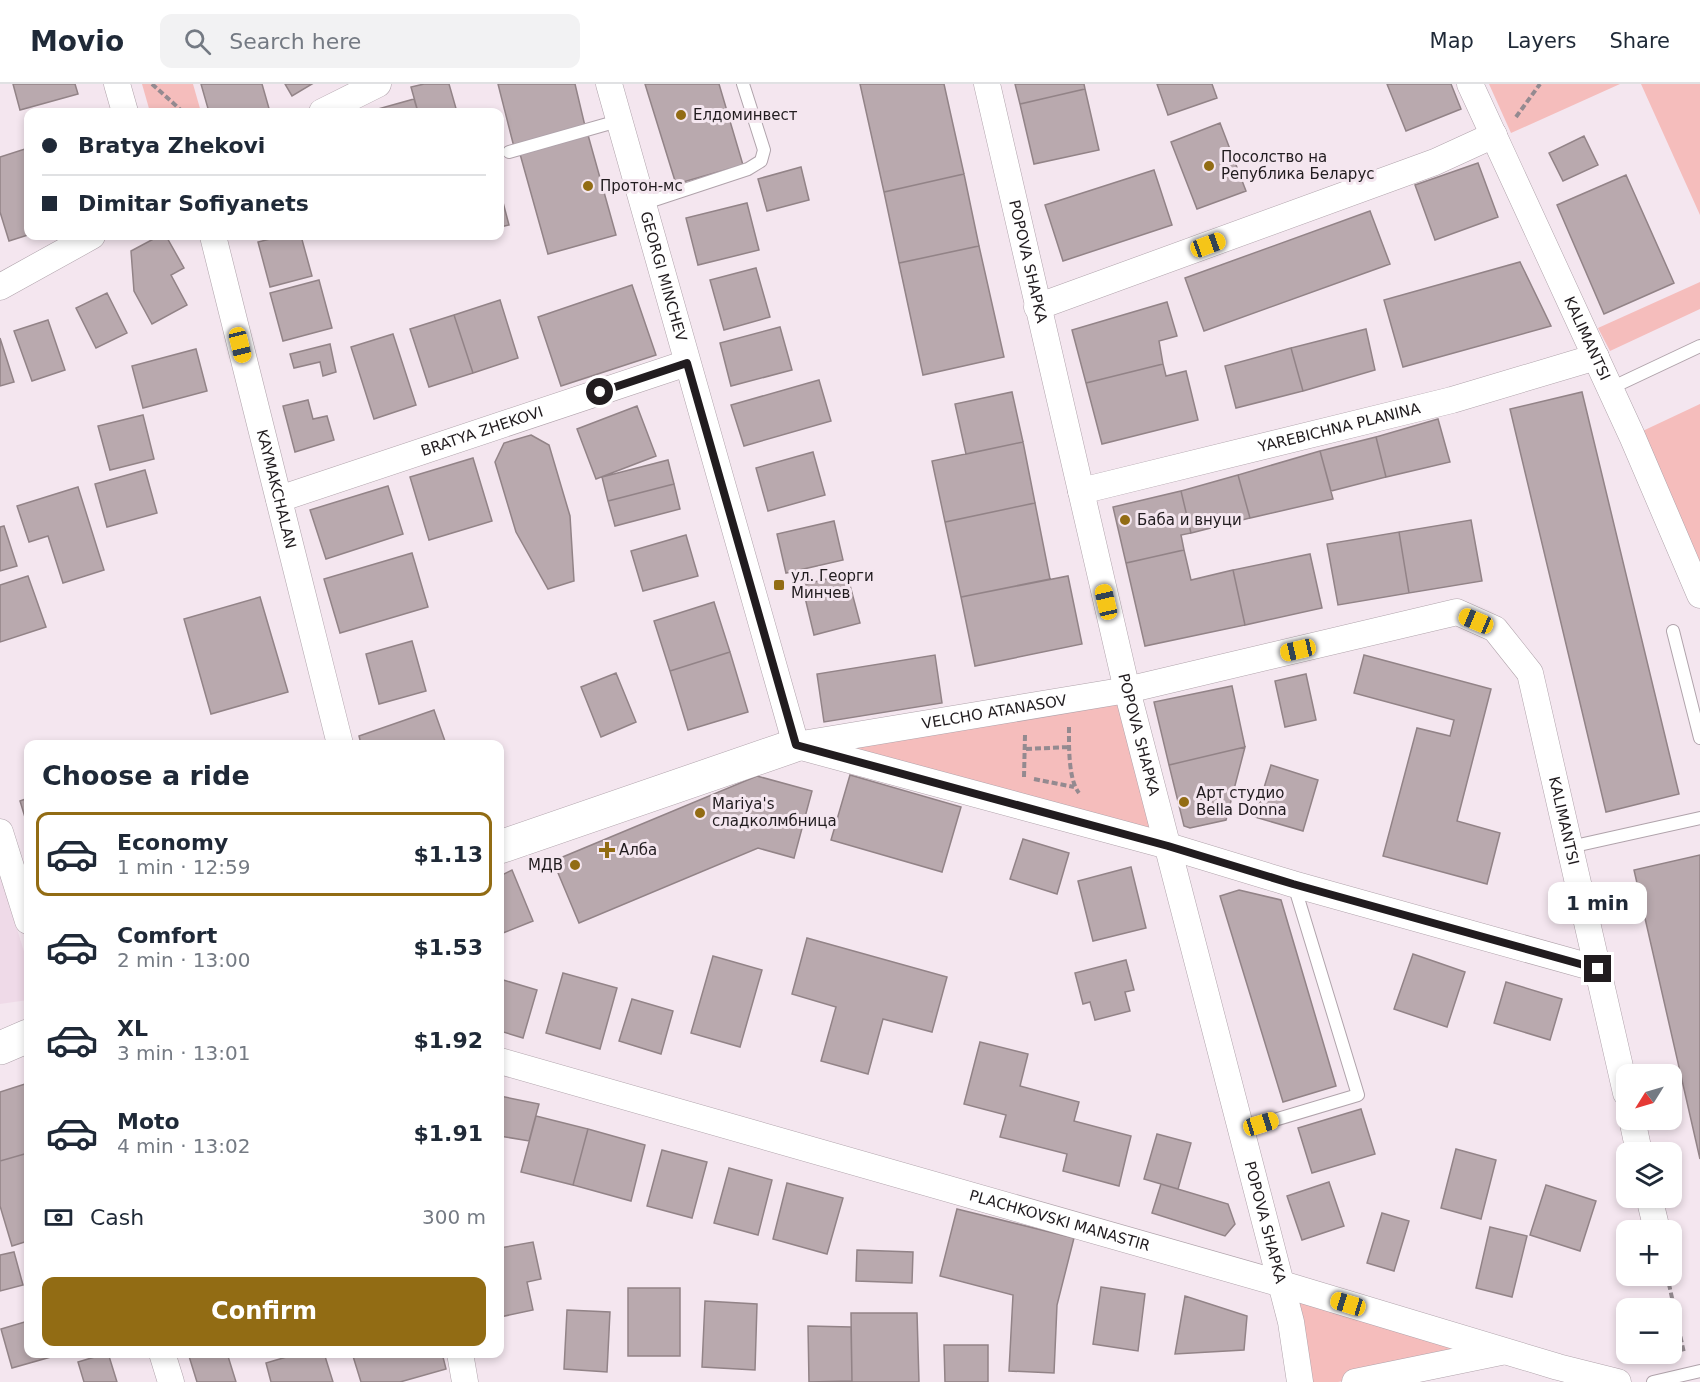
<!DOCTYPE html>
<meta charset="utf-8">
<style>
body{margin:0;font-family:"DejaVu Sans",sans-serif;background:#f2f2f3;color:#1f2937;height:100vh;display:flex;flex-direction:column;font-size:22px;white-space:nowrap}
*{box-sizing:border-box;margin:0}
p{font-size:20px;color:#747a83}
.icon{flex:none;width:33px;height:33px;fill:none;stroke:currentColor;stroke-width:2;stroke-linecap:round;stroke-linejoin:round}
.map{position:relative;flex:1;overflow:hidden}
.side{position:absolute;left:24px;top:656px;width:480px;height:618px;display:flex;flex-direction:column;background:#fff;border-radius:12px;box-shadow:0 3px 9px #0003}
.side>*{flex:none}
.guide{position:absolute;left:24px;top:24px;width:480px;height:132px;border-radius:12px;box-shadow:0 3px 9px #0003;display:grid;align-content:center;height:132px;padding:0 18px;background:#fff}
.needle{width:39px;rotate:233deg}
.controls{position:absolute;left:1616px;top:980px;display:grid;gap:12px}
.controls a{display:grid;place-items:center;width:66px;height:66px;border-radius:12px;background:#fff;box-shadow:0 3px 9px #0003;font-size:30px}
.end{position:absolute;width:27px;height:27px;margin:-14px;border:8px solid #211c1f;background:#fff;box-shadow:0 0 0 3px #fff}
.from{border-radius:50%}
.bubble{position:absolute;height:42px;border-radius:12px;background:#fff;box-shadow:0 3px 9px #0003;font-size:20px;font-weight:800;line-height:42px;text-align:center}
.car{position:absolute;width:18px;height:36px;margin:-18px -9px;border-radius:8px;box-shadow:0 0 4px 2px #0007;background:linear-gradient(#f5c518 24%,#345 0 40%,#f5c518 0 76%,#345 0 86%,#f5c518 0)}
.guide b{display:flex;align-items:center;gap:21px;height:57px;font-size:22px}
.guide b+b{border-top:2px solid #e0e1e3}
.guide i{width:15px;height:15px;background:#1f2937}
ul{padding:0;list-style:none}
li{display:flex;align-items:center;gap:18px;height:84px;margin:0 12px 9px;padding:0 6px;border:3px solid transparent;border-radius:12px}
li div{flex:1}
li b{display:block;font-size:22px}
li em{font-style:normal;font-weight:800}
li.active{border-color:#926c14}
li>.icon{width:54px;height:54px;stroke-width:1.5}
h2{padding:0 18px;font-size:27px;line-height:72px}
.pay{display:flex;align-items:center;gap:15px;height:66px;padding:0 18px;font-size:22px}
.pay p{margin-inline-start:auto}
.primary-button{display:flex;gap:12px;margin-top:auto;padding:12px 18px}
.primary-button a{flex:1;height:69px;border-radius:12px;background:#926c14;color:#fff;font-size:24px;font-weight:800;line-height:69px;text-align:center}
header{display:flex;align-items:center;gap:36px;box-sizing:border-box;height:84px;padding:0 30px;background:#fff;border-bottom:2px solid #e0e1e3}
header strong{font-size:28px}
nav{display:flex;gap:33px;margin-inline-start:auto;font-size:21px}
.search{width:420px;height:54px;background:#f2f2f3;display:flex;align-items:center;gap:15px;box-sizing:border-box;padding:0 21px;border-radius:12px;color:#747a83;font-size:22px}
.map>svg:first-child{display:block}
.built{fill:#efdae8}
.green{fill:#f5bdbc}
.building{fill:#b9a9ae;stroke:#928387;stroke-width:1.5}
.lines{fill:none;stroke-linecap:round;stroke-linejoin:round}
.lane-casing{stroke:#b0a3ab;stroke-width:14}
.street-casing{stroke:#b0a3ab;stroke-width:27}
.secondary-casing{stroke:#b0a3ab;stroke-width:34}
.path{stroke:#948a90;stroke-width:4;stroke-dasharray:6 3;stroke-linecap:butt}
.lane{stroke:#fff;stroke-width:12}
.street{stroke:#fff;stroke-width:26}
.secondary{stroke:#fff;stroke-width:33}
.route{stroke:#211c1f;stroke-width:8}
.poi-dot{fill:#926c14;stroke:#f4e6ef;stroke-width:2}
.labels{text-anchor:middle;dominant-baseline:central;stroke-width:6;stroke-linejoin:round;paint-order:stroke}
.poi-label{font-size:15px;fill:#211c1f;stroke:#f4e6ef;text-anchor:start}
.street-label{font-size:15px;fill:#211c1f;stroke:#f4e6ef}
</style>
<header>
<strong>Movio</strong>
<div class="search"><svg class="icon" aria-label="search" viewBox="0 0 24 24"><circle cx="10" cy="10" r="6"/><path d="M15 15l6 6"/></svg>Search here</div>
<nav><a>Map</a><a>Layers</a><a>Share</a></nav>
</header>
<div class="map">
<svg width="1700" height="1298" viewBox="0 0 1700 1298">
<rect width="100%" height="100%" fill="#f4e6ef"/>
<path class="built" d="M0 791 28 880V916L0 920Z"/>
<path class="green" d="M142 0H193L201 28H150Z
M1489 0H1620L1511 49Z
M1641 0H1700V131Z
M1700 198V225L1610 267 1598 244Z
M1700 320V511L1632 352Z
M1127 606 1168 762 796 661Z
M1282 1200 1504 1267 1395 1286 1338 1298H1305Z"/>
<path class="building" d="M13 0H75L78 10 20 26Z
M201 0H262L270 28H209Z
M285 0H312L292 12Z
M424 0H449L457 28H418L411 3Z
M498 0H575L585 42 514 63Z
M645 0H719L743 81 676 100Z
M860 0H944L964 90 884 108Z
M1015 0H1084L1085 5 1020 20Z
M1157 0H1212L1217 14 1168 31Z
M1387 0H1451L1461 25 1406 47Z
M1085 5 1099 66 1034 80 1020 20Z
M414 15 418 28H379L378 25Z
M1220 39 1246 107 1197 125 1171 58Z
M588 51 616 151 548 170 520 70Z
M1584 52 1598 81 1563 97 1549 69Z
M28 64V151L9 157 0 128V73Z
M1478 79 1498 133 1435 156 1415 101Z
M801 83 809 116 767 127 758 95Z
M1154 86 1172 141 1063 177 1045 121Z
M964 90 979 162 899 179 884 108Z
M1626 91 1674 199 1604 230 1557 121Z
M500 107 509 141 500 143Z
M747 119 759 166 698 181 686 134Z
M1370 127 1390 180 1204 247 1185 194Z
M159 152H166L184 184 171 191 187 221 152 240 134 207 131 167Z
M282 152H301L312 192 270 203 258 158Z
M979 162 1004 273 923 291 899 179Z
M1520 178 1551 242 1403 283 1384 216Z
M756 184 770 233 724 246 710 196Z
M319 196 332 244 283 257 270 209Z
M632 201 656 271 561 302 538 233Z
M107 209 127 249 96 264 76 224Z
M500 216 518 274 473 289 454 231Z
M1167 218 1177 252 1159 257 1163 280 1086 299 1072 246Z
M454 231 473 289 429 303 410 245Z
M48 236 65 286 32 297 14 247Z
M780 243 792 286 731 302 720 259Z
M1366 245 1375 286 1303 307 1291 264Z
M393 250 416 321 374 335 351 263Z
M0 254 14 298 0 302Z
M330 260 336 288 323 292 320 278 294 284 290 270Z
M1291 264 1303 307 1236 324 1225 282Z
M196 265 207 307 143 324 132 282Z
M1163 280 1166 292 1186 287 1198 336 1102 360 1086 299Z
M819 296 831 337 744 362 731 321Z
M1012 308 1023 358 966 370 955 320Z
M1582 308 1679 710 1606 728 1510 325Z
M308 316 313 335 327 332 334 356 295 368 283 322Z
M637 322 656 372 596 395 577 345Z
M143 331 154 375 110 386 98 342Z
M1438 335 1450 378 1386 393 1376 353Z
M531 351 549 361 570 432 574 497 548 505 516 448 495 378 504 359Z
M1376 353 1386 393 1331 407 1320 367Z
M1023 358 1035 419 945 438 932 377Z
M1320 367 1333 415 1250 434 1238 391Z
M813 368 825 411 768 427 756 384Z
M473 374 492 437 429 456 410 393Z
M668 376 674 400 608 417 602 393Z
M145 386 157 429 107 443 95 400Z
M1238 391 1250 434 1191 449 1181 407Z
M674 400 680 425 615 442 608 417Z
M388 402 403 450 326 475 310 426Z
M78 403 104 486 63 499 48 452 29 458 17 422Z
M1181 407 1191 449 1181 451 1184 466 1126 479 1113 423Z
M1035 419 1050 495 961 513 945 438Z
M1471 436 1482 497 1409 509 1399 448Z
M834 437 843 476 786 489 777 450Z
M4 442 17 482 0 487V443Z
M1399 448 1409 509 1338 521 1327 460Z
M686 451 698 492 643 507 631 467Z
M1184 466 1191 496 1233 486 1245 541 1145 562 1126 479Z
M412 469 428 523 340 549 324 495Z
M1310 470 1322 524 1245 541 1233 486Z
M847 490 860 539 814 551 802 501Z
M28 492 46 543 0 558V501Z
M1068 492 1082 560 975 582 961 513Z
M260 513 288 608 211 630 184 535Z
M714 518 730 568 670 587 654 537Z
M412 557 426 607 379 620 366 570Z
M730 568 748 628 688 646 670 587Z
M935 571 942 619 824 638 817 590Z
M1364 571 1491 605 1457 737 1500 749 1487 800 1383 772 1417 644 1450 652 1454 636 1354 609Z
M616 589 636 638 601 653 581 603Z
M1306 590 1316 636 1285 643 1275 597Z
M1232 602 1245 663 1169 681 1154 618Z
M434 626 446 660H361L359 652Z
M1245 663 1226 736 1190 744 1184 742 1169 681Z
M1271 681 1318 696 1303 747 1255 733Z
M850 691 961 723 942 788 831 756Z
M757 692 812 707 794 774 758 764 579 839 553 777Z
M28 714V743L20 717Z
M1023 755 1069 769 1057 810 1010 795Z
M1700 771V1075L1634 786Z
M1131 783 1146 844 1093 857 1078 797Z
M512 786 533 837 503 849 500 841V792Z
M1239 806 1281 816 1336 1002 1283 1018 1220 812Z
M807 854 947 893 932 948 883 935 868 990 821 977 836 923 792 910Z
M1413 870 1465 888 1447 943 1394 925Z
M713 872 762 886 740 963 691 949Z
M1126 876 1134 906 1125 908 1130 927 1095 936 1090 918 1083 920 1075 889Z
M563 889 617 904 600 965 546 949Z
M500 895 537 906 523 954 500 947Z
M1506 898 1562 915 1550 956 1494 939Z
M632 915 673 927 661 970 619 957Z
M980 958 1028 970 1020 1002 1079 1018 1074 1037 1131 1052 1119 1102 1063 1087 1067 1070 1000 1053 1006 1031 964 1020Z
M28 999V1069L0 1077V1008Z
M500 1012 539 1020 529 1057 500 1052Z
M1361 1025 1375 1070 1312 1089 1298 1044Z
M536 1032 588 1045 573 1101 521 1088Z
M588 1045 645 1061 631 1117 573 1101Z
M1157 1050 1191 1059 1178 1105 1144 1095Z
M1456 1065 1496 1076 1481 1135 1441 1124Z
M662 1066 707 1078 692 1134 647 1122Z
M28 1069V1157L12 1162 0 1122V1077Z
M729 1084 772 1096 758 1151 714 1139Z
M1329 1098 1344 1142 1302 1156 1287 1112Z
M787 1099 843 1114 827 1170 773 1155Z
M1161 1100 1228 1120 1235 1140 1225 1152 1152 1129Z
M1546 1101 1596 1117 1580 1167 1530 1151Z
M957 1125 1074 1154 1057 1221 1054 1289 1009 1287 1013 1211 940 1192Z
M1382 1129 1409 1137 1394 1187 1367 1179Z
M1490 1143 1527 1152 1512 1213 1476 1204Z
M533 1158 541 1195 527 1198 533 1226 500 1233V1164Z
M857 1166 913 1168 912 1199 856 1197Z
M14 1168 23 1201 0 1207V1171Z
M1101 1203 1145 1210 1138 1267 1093 1260Z
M628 1204H680V1272H628Z
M1185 1212 1247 1232 1244 1266 1175 1270Z
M705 1217 757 1220 755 1286 702 1283Z
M567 1226 610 1228 607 1288 564 1285Z
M851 1229H917L919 1298H852Z
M28 1237V1269H65L12 1284 1 1245Z
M808 1242 851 1243 852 1297 809 1298Z
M944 1261H988V1298H945Z
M108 1269 117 1298H84L78 1278Z
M188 1269H227L236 1298H197Z
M300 1269H324L333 1298H271L266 1279Z
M352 1269H442L446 1285 400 1298H361Z"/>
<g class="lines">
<defs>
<path id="lane" d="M509 68 618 37
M642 120 748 85 761 77 764 66 743 0
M1611 304 1700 262
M1673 547 1700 654
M1570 763 1700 734
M1241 1046 1358 1011 1294 801
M1653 1298 1700 1287"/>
<g id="street">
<path d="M117 0 125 28"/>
<path id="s1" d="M609 0 796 661"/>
<path id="s2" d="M987 0 1127 606 1291 1238 1300 1298"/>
<path id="s3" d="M1470 0 1632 352 1700 511"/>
<path d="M322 28 378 0"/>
<path id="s4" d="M213 152 340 660"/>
<path d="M0 203 92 152"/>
<path d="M1037 223 1435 78 1494 51"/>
<path id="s5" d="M1081 407 1452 316 1596 273"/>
<path id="s6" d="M279 415 687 279"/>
<path id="s7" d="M796 661 1127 606 1457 528 1495 545 1530 589 1626 1009"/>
<path d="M805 664 1168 762 1293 800 1598 885"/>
<path d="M0 748 28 837"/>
<path id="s8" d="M500 977 1282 1200 1558 1283 1618 1298"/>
<path d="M1632 1035 1639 1068"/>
<path d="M1649 1113 1657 1146"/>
<path d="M162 1269 171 1298"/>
<path d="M460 1269 465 1298"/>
<path d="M1355 1298 1501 1268"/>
</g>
<path id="secondary" d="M500 763 796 661
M0 964 28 952"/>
</defs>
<use href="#lane" class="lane-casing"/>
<use href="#street" class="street-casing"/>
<use href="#secondary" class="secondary-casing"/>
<path class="path" d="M152 0 183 28
M1516 33 1540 0
M1069 643C1069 661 1068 695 1079 709
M1025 651 1024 693H1026
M1026 665 1069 663
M1034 695 1074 703
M1667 1191 1684 1269"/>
<use href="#lane" class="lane"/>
<use href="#street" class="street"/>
<use href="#secondary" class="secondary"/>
</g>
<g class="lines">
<path class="route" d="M600 308 687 279 796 661 1168 762 1293 800 1598 885"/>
</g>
<g class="poi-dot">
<circle cx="681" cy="31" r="6"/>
<circle cx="1209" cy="82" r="6"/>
<circle cx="588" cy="102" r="6"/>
<circle cx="1125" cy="436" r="6"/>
<rect x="773" y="495" width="12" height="12" rx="3"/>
<circle cx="1184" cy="718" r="6"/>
<circle cx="700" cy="729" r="6"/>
<path d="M604 757h6v6h6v6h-6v6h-6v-6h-6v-6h6z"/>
<circle cx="575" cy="781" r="6"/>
</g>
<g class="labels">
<g class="poi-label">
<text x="693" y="31">Елдоминвест</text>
<text x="1221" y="73">Посолство на<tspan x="1221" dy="17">Република Беларус</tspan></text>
<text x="600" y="102">Протон-мс</text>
<text x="1137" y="436">Баба и внуци</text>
<text x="791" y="492">ул. Георги<tspan x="791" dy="17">Минчев</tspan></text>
<text x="1196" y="709">Арт студио<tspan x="1196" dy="17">Bella Donna</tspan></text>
<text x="712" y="720">Mariya's<tspan x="712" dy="17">сладколмбница</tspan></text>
<text x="619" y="766">Алба</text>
<text x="563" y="781" text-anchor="end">МДВ</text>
</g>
<g class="street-label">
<text stroke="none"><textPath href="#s2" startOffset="182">POPOVA SHAPKA</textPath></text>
<text stroke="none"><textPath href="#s1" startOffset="200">GEORGI MINCHEV</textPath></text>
<text stroke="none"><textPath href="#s3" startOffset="280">KALIMANTSI</textPath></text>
<text stroke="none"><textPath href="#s5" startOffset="266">YAREBICHNA PLANINA</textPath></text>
<text stroke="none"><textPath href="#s6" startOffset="214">BRATYA ZHEKOVI</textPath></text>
<text stroke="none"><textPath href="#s4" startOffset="261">KAYMAKCHALAN</textPath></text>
<text stroke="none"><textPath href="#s7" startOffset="201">VELCHO ATANASOV</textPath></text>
<text stroke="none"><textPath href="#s2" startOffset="668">POPOVA SHAPKA</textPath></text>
<text stroke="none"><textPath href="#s7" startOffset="924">KALIMANTSI</textPath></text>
<text stroke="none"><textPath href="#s8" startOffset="582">PLACHKOVSKI MANASTIR</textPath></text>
<text stroke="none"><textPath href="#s2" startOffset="1172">POPOVA SHAPKA</textPath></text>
</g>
</g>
</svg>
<div class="controls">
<a><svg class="needle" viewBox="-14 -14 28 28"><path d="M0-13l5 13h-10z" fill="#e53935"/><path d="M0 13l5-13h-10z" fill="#747a83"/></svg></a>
<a><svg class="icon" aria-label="layers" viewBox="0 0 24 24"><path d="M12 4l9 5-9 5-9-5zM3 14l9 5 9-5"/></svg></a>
<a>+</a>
<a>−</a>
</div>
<i class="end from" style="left:600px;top:308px"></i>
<i class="end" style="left:1598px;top:885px"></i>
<div class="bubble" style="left:1548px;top:798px;width:99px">1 min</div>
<i class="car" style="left:1208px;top:161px;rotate:70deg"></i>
<i class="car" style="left:240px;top:261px;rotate:166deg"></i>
<i class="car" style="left:1106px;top:518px;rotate:347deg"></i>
<i class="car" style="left:1476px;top:537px;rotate:293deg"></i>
<i class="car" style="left:1298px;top:566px;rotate:257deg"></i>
<i class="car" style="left:1261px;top:1040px;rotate:73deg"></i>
<i class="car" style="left:1348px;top:1220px;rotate:287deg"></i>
<div class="guide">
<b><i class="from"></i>Bratya Zhekovi</b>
<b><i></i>Dimitar Sofiyanets</b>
</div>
<section class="side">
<h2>Choose a ride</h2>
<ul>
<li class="active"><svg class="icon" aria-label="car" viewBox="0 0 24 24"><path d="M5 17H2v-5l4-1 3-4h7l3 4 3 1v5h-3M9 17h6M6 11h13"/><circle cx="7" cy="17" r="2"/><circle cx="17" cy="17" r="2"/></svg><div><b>Economy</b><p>1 min · 12:59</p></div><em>$1.13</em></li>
<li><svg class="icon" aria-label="car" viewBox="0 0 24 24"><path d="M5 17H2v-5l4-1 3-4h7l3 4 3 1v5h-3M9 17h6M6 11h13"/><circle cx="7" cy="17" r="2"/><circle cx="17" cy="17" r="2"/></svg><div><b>Comfort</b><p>2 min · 13:00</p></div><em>$1.53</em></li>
<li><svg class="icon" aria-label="car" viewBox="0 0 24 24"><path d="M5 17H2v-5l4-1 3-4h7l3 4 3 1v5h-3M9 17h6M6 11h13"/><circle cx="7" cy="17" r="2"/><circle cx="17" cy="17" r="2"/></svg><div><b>XL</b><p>3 min · 13:01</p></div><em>$1.92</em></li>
<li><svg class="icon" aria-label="car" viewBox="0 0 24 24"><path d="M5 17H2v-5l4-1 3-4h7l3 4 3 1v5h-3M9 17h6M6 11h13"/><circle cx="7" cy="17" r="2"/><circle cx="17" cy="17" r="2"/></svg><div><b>Moto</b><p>4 min · 13:02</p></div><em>$1.91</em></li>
</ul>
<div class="pay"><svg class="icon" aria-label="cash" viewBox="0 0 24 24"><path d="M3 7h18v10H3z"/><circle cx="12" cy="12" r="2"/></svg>Cash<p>300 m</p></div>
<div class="primary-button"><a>Confirm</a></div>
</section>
</div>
